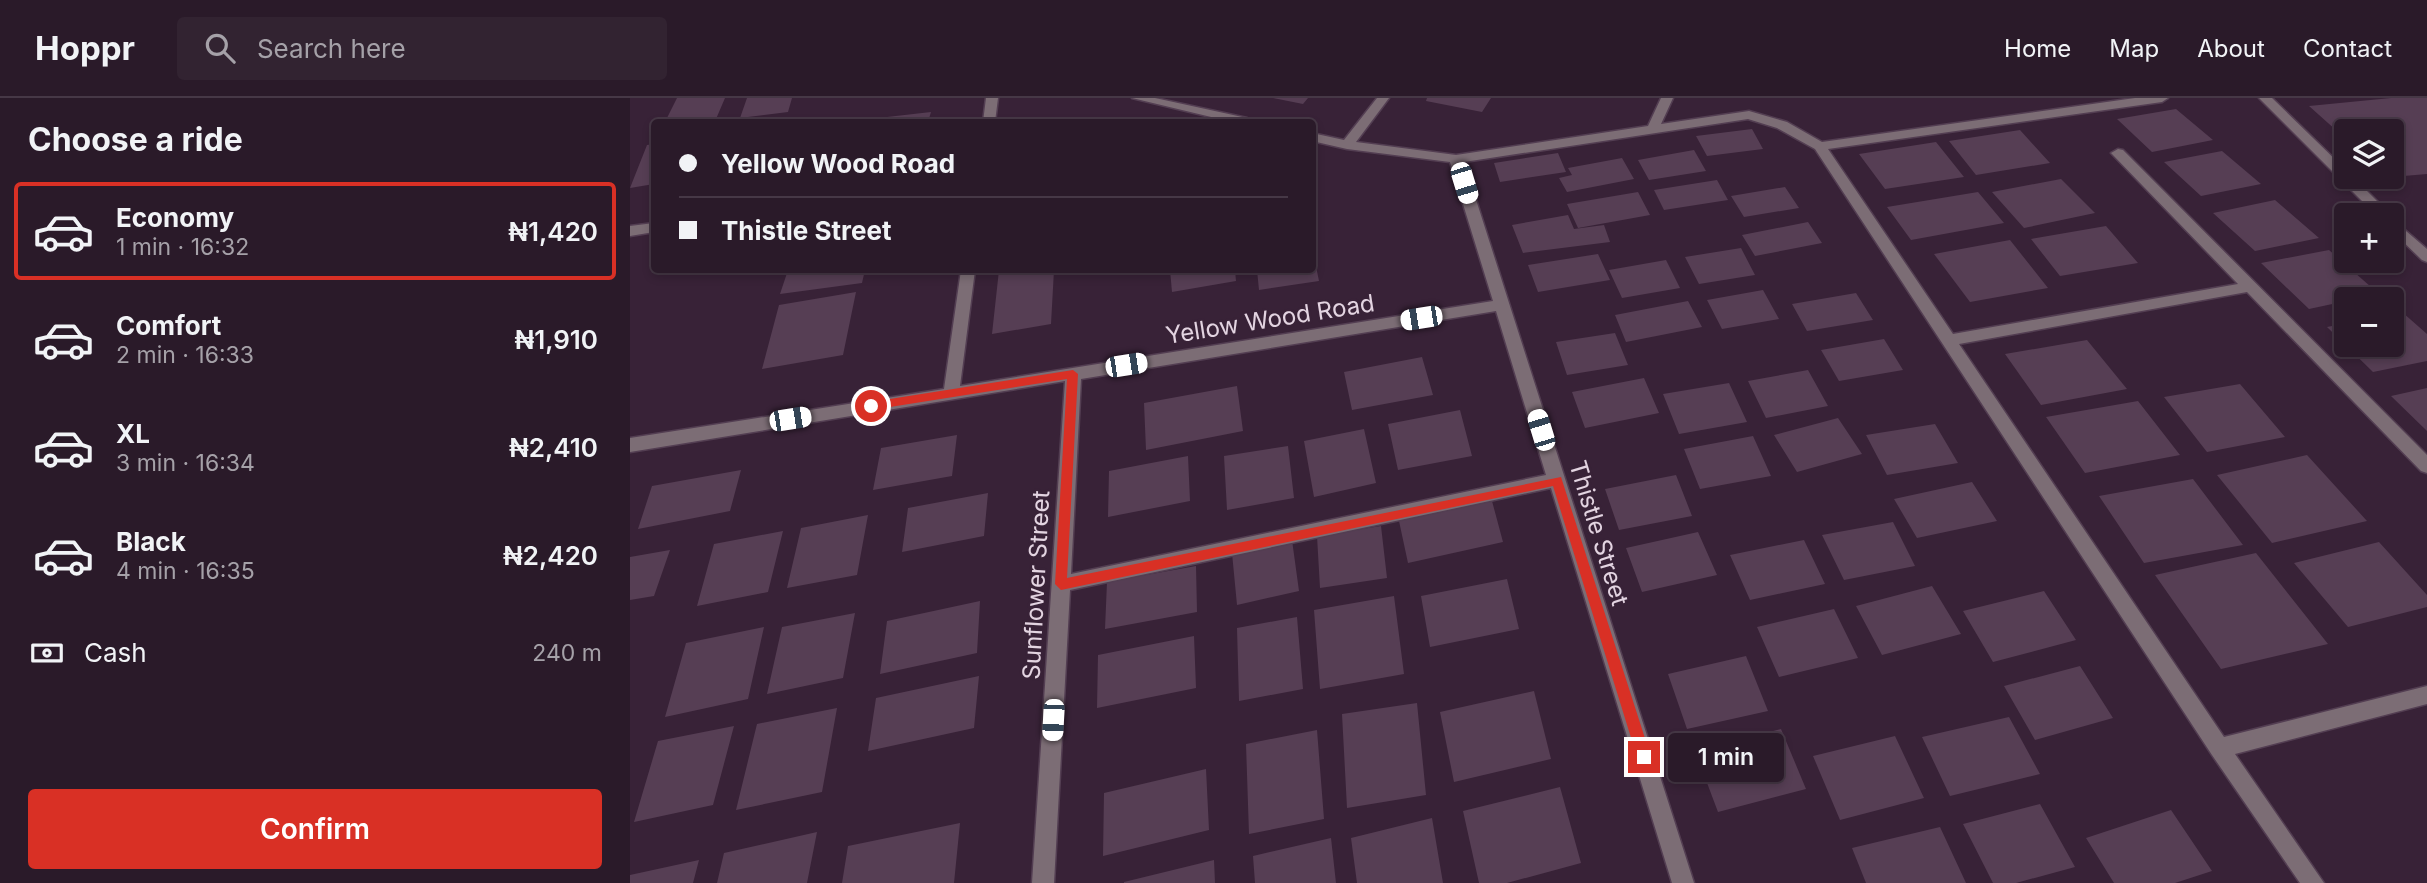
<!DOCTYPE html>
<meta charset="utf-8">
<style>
body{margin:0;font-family:Inter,sans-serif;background:#322331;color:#f1f3f6;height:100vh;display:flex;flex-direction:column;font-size:26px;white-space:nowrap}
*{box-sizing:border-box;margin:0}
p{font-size:23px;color:#a5a1a8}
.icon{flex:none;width:38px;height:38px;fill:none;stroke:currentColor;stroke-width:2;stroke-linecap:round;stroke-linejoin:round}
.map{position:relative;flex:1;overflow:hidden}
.side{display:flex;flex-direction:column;background:#2a1a29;width:630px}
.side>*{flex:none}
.hud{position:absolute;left:21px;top:21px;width:665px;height:154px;border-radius:7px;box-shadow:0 4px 10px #0003,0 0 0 2px #463846;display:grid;align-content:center;height:154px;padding:0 28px;background:#2a1a29}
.fabs{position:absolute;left:1704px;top:21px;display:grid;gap:14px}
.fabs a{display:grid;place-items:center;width:70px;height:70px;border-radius:7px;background:#2a1a29;box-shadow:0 4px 10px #0003,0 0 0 2px #463846;font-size:35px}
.end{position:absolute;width:32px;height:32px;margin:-16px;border:9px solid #d93025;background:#fff;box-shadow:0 0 0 4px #fff}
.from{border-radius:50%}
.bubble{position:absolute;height:49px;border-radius:7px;background:#2a1a29;box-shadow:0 4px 10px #0003,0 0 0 2px #463846;font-size:23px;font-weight:600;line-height:49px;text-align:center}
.car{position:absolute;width:21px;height:42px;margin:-21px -10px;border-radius:9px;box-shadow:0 0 5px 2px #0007;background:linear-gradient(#fff 24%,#345 0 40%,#fff 0 76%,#345 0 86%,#fff 0)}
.hud b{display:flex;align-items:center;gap:24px;height:66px;font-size:26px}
.hud b+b{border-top:2px solid #463846}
.hud i{width:18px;height:18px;background:#f1f3f6}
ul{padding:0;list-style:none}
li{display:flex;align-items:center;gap:21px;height:98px;margin:0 14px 10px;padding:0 14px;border:4px solid transparent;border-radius:7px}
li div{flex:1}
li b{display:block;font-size:26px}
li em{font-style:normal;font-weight:600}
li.current{border-color:#d93025}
li>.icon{width:63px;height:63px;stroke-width:1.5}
h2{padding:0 28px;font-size:32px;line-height:84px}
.pay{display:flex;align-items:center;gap:18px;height:77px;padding:0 28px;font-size:26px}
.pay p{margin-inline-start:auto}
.cta{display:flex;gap:14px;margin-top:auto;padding:14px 28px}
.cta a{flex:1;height:80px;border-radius:7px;background:#d93025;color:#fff;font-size:28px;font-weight:600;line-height:80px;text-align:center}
header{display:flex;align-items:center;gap:42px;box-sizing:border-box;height:98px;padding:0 35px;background:#2a1a29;border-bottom:2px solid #463846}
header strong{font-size:33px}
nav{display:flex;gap:38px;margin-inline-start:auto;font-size:24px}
.search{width:490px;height:63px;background:#322331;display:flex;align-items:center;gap:18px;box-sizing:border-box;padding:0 24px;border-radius:7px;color:#a5a1a8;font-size:26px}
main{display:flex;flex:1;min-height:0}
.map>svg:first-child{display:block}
.building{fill:#563e54}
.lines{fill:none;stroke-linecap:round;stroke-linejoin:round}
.minor-casing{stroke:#533e52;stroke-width:3}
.minor{fill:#7c6d75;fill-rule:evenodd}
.route{fill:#d93025}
.labels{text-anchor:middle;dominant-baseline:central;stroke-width:5;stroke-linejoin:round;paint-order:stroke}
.street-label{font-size:24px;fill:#e3d4e1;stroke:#382237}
</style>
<header>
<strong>Hoppr</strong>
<div class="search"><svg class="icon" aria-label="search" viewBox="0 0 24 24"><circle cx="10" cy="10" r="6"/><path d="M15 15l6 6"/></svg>Search here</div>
<nav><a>Home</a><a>Map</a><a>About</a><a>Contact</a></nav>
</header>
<main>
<section class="side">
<h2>Choose a ride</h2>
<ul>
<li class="current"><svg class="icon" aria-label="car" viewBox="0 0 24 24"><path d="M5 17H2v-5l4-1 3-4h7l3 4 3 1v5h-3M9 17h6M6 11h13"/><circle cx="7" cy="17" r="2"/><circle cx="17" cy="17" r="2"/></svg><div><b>Economy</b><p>1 min · 16:32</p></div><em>₦1,420</em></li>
<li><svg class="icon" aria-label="car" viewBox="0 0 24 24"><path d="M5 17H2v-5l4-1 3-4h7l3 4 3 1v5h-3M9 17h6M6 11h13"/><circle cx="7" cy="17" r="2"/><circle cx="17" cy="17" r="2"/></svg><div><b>Comfort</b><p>2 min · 16:33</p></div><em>₦1,910</em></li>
<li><svg class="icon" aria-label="car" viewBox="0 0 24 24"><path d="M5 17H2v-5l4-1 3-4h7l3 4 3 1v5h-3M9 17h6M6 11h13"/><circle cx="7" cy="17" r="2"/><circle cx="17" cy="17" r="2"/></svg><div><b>XL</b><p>3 min · 16:34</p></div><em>₦2,410</em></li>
<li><svg class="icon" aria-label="car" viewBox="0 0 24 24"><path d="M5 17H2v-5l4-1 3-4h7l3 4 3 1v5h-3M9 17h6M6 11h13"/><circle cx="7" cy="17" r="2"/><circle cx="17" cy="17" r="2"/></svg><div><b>Black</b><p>4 min · 16:35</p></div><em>₦2,420</em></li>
</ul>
<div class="pay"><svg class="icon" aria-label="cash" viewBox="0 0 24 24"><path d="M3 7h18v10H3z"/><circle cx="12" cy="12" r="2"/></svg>Cash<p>240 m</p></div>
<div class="cta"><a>Confirm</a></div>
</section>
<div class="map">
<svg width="1797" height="785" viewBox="0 0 1797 785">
<rect width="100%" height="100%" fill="#382237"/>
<path class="building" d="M47 0H95L86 21 35 24Z
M117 0H162L158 14 110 20Z
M643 0H678L673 6Z
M797 0H861L852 14 796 3Z
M1761 0H1797V76L1762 79V33H1717V42L1679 8Z
M1546 11 1583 42 1522 54 1487 21Z
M301 14 298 24H256L257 19Z
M1122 31 1133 51 1077 58 1066 38Z
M1390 32 1420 65 1346 77 1319 43Z
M1306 44 1334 79 1255 91 1229 56Z
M24 46V86L0 90 17 47Z
M1064 52 1076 73 1019 82 1008 62Z
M1592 53 1631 86 1571 98 1534 64Z
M928 55 936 74 870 84 864 65Z
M992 60 1004 81 937 94 929 80 942 77 938 70Z
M1431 81 1465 115 1394 130 1362 94Z
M1087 82 1098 102 1034 112 1024 92Z
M1155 89 1169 110 1114 119 1101 98Z
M1008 94 1020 117 948 130 937 106Z
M1348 94 1374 125 1281 142 1257 109Z
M1645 102 1689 140 1625 153 1583 115Z
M938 117 944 131 974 127 980 144 893 155 882 127Z
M1178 124 1192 145 1125 158 1112 137Z
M1476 128 1508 165 1430 178 1401 141Z
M1380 142 1418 190 1340 204 1304 156Z
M682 149 689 183 629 192 627 172H682Z
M1111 150 1125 177 1069 186 1055 159Z
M1699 152 1749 196 1679 211 1631 165Z
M968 156 980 182 908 194 898 167Z
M1036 162 1050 190 992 200 979 172Z
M158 172H235L232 185 150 196Z
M369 172H424L421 226 362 236Z
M540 172H605L606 183 542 194Z
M1133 192 1149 221 1092 231 1077 202Z
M226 194 213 257 132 271 149 207Z
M1226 195 1243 222 1177 233 1162 206Z
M1058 203 1072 229 996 244 985 217Z
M1772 214 1797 236V263L1743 274 1697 229 1717 225V247H1762V216Z
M985 235 998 267 937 277 926 244Z
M1254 241 1273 272 1209 283 1191 252Z
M1457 242 1497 291 1411 307 1375 256Z
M792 259 803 297 722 312 714 274Z
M1178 272 1198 308 1136 320 1118 283Z
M1014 280 1029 315 955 330 942 294Z
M1099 285 1117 324 1049 336 1033 296Z
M1610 286 1655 339 1577 354 1534 299Z
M607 288 613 333 516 352 514 305Z
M1797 290V333L1761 298Z
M1508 303 1550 357 1455 375 1416 319Z
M830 312 842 358 768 372 758 326Z
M1208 320 1232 356 1167 374 1144 337Z
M1305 326 1328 365 1257 377 1236 337Z
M734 331 746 385 684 399 674 343Z
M327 337 322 378 243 392 251 350Z
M1123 338 1141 378 1070 391 1054 351Z
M658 348 664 400 597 412 594 358Z
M1677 357 1737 423 1642 445 1587 377Z
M558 358 560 403 478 419 479 373Z
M111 372 100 413 8 431 22 388Z
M1046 377 1062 418 989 432 975 391Z
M1563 381 1613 447 1514 465 1469 398Z
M1342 384 1367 423 1287 440 1264 401Z
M358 395 354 438 272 454 278 410Z
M862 403 873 444 778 465 769 423Z
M238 417 227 477 157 490 171 430Z
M1263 424 1285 468 1214 482 1192 437Z
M751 428 757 480 690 490 687 438Z
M153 433 138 494 67 508 84 446Z
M1068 434 1087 477 1012 494 996 450Z
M662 442 669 493 607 507 602 455Z
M1174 442 1195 486 1120 502 1100 457Z
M1749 444 1797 497V509L1718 529 1664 465Z
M40 452 24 498 0 502V459Z
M1626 455 1698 546 1591 571 1525 477Z
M566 468 567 514 475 531 477 484Z
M877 481 889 531 800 549 791 498Z
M1302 488 1331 536 1252 557 1226 508Z
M1414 493 1446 542 1363 564 1333 513Z
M764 498 774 576 690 591 684 512Z
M350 503 347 555 250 576 257 523Z
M1204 511 1228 560 1149 579 1127 529Z
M225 515 213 580 137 596 152 529Z
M667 519 673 591 609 603 607 530Z
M134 529 118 601 35 619 56 545Z
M564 538 566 590 467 610 468 557Z
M1116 558 1138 613 1057 631 1038 576Z
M1450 568 1483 620 1405 642 1374 588Z
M349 578 344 630 238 653 246 600Z
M904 593 921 661 824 684 810 614Z
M787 605 796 697 717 710 712 616Z
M207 610 192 694 106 712 127 626Z
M1379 619 1410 676 1320 698 1292 639Z
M104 628 83 707 4 724 28 643Z
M1151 631 1176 691 1088 714 1065 653Z
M687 632 694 721 619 736 616 646Z
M1265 638 1294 700 1210 722 1183 658Z
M576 671 579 732 473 758 474 695Z
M930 689 951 765 877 785H849L833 713Z
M1410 706 1445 769 1386 785H1363L1333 726Z
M1541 712 1582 773 1545 785H1484L1456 740Z
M802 720 813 785H727L721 740Z
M330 725 324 785H212L218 748Z
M1310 729 1336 785H1236L1222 750Z
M187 734 177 785H87L94 755Z
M701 740 706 785H625L623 758Z
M69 762 63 785H0V777Z
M584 762 585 785H494V784Z"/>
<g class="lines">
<defs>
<path id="minor" d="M356 0H368L365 24H353Z
M502 0H525L617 20 623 24H602Z
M747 0H759L726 44 826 57 1018 28 1031 0H1043L1031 26 1119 13 1157 24 1192 44 1505 0H1538L1532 4 1198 51 1323 236 1608 186 1481 55 1488 51 1493 52 1797 357V375L1791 373 1617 194 1329 246 1594 639 1797 588V606L1605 656 1694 785H1670L1582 657 1185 51 1147 30 1118 21 834 64 1064 785H1042L921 390 440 492 424 785H402L435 283 0 354V340L314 291 331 172H345L330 288 863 203 820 64 717 51 682 43V35L714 42ZM866 213 916 377 441 476 451 281Z
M1629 0H1642L1717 73V79H1723L1761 117H1746Z
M1762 121 1797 151V164L1792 162 1762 133Z
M24 125V134L0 138V128Z"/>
</defs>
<use href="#minor" class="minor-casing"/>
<use href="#minor" class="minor"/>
</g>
<path class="route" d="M443 272 448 276 437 480 931 379 1021 659 1019 664 1014 666 1007 659 923 388 431 492 425 486 437 281 241 312 235 308 241 304Z"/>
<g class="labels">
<g class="street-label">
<text transform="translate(640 221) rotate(-9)">Yellow Wood Road</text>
<text transform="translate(969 435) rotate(73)">Thistle Street</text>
<text transform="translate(406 487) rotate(-87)">Sunflower Street</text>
</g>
</g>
</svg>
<div class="fabs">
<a><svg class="icon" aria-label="layers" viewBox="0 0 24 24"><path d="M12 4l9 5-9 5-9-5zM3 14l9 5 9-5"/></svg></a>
<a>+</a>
<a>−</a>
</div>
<i class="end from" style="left:241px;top:308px"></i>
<i class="end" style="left:1014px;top:659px"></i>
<div class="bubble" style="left:1038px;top:635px;width:116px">1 min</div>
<i class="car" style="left:834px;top:85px;rotate:163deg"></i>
<i class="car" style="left:791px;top:220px;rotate:261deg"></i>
<i class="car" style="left:496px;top:267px;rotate:81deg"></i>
<i class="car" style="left:160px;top:321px;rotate:81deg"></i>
<i class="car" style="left:911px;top:332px;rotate:343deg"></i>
<i class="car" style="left:423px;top:622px;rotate:183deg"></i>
<div class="hud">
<b><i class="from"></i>Yellow Wood Road</b>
<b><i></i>Thistle Street</b>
</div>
</div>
</main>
